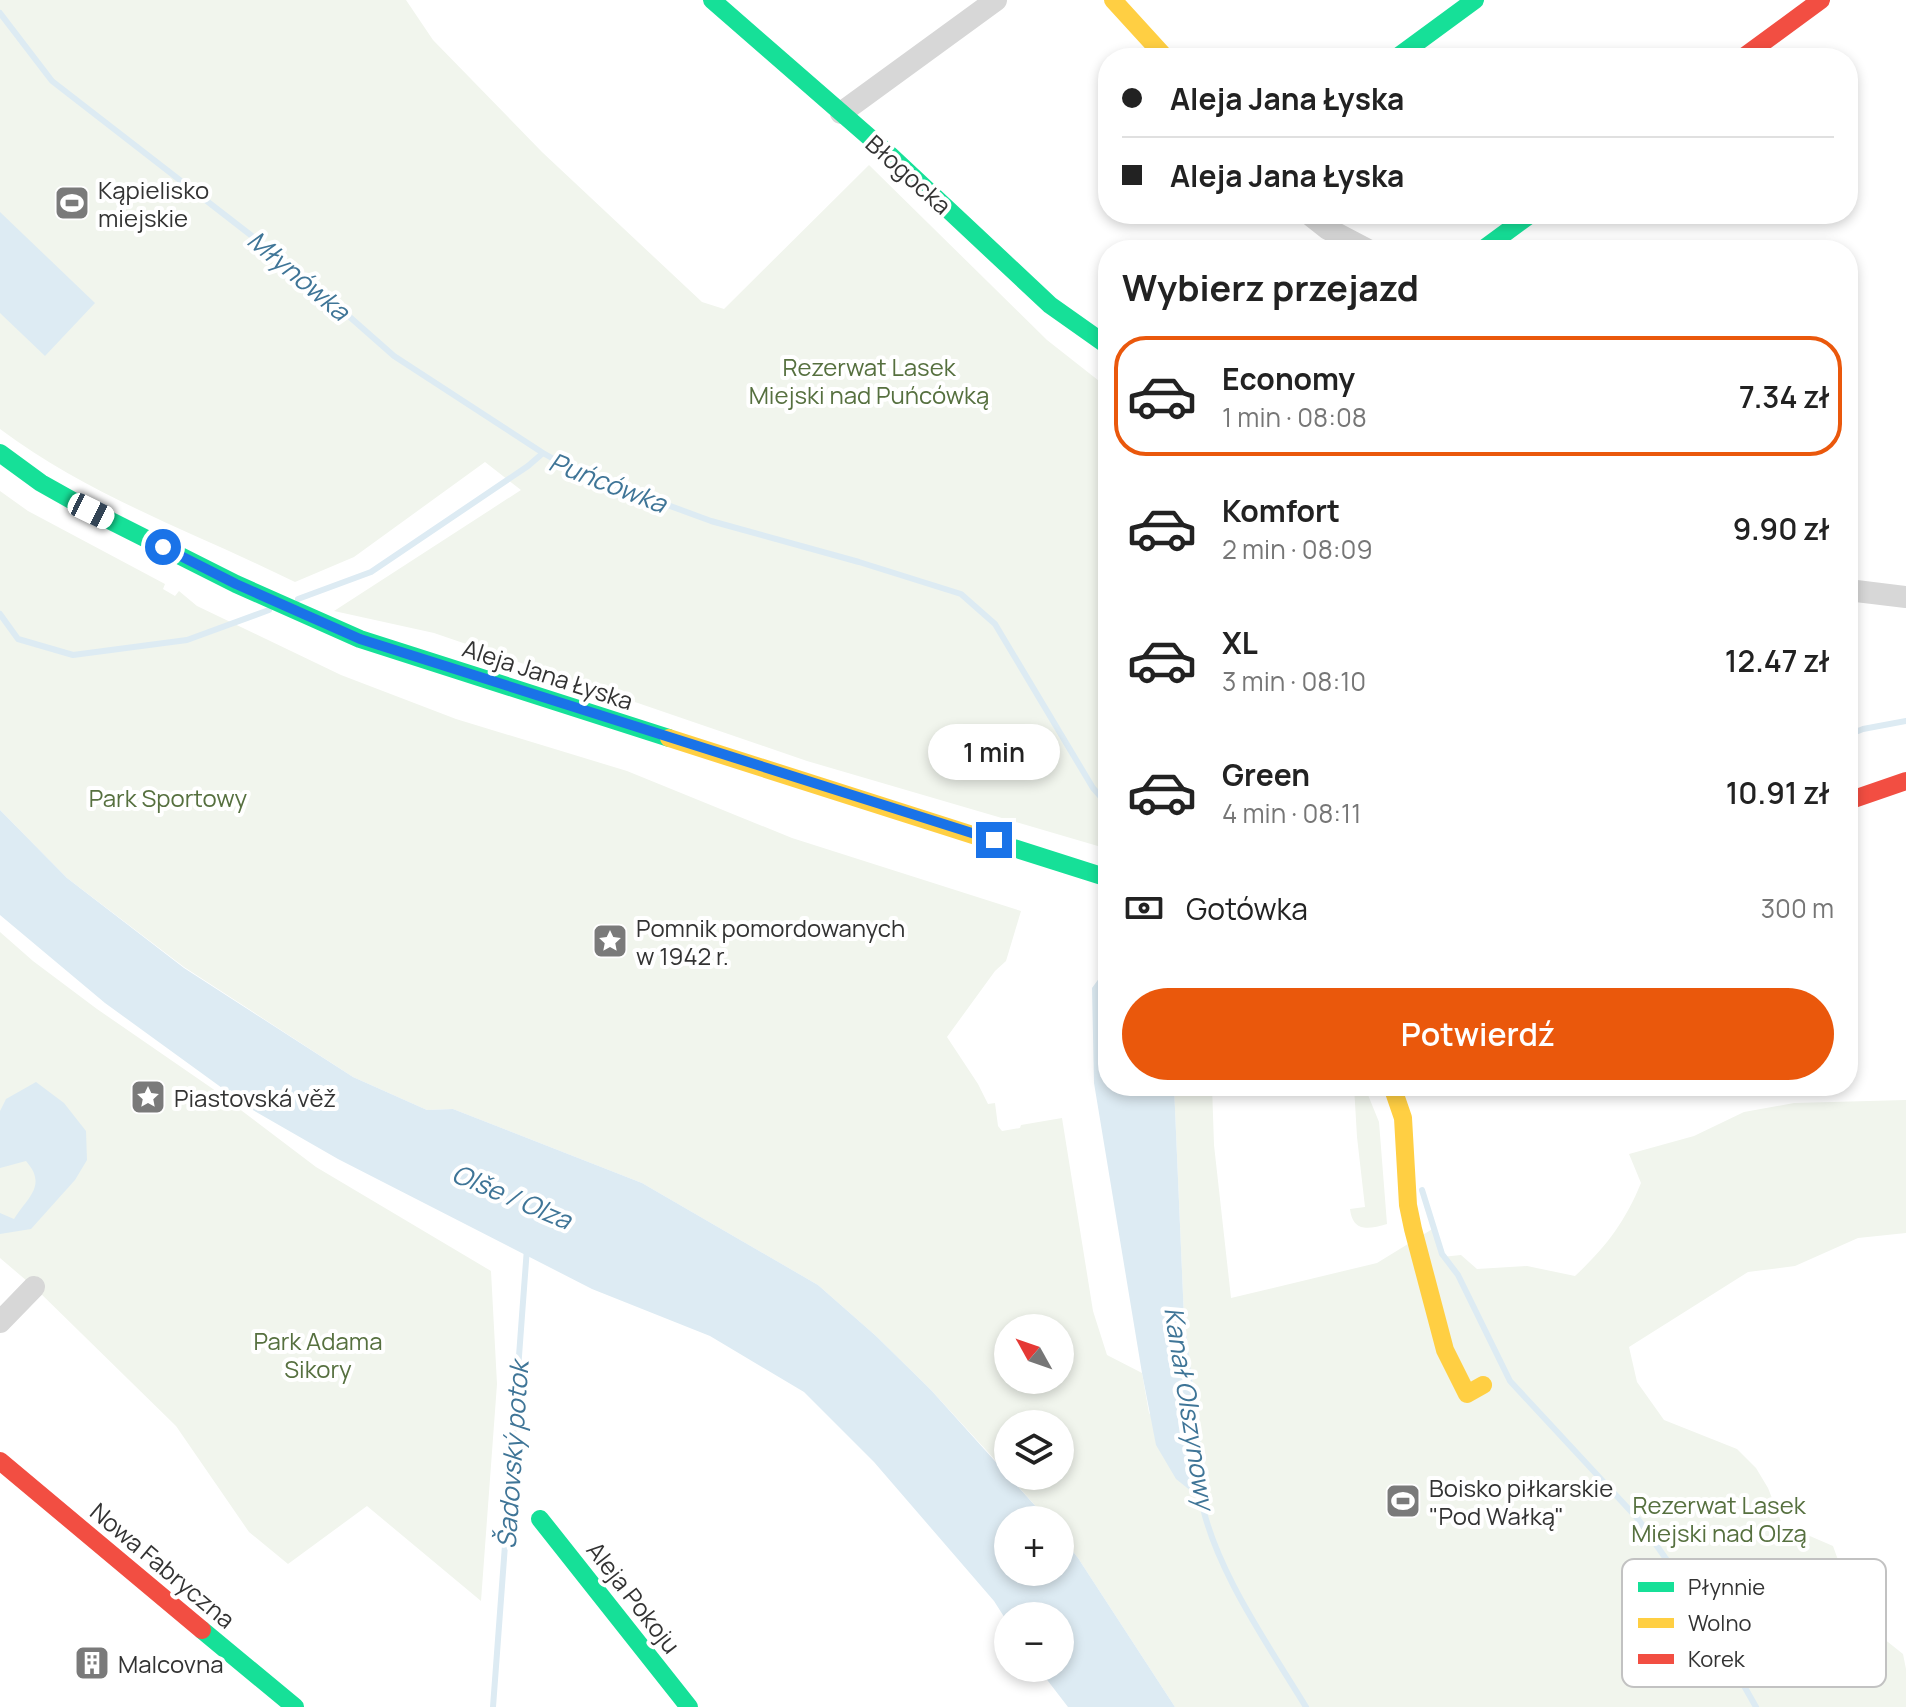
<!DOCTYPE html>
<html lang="pl">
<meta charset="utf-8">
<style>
body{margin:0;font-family:Manrope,sans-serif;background:#f6f6f6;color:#222;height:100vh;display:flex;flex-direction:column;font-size:30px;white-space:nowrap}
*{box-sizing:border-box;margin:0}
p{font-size:26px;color:#767676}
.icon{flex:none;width:44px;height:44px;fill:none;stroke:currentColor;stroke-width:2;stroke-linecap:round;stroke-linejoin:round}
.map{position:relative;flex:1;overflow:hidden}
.sheet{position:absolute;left:1098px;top:240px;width:760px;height:856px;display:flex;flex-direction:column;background:#fff;border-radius:32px;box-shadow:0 4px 12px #0003}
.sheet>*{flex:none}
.banner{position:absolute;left:1098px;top:48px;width:760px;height:176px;border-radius:32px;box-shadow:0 4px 12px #0003;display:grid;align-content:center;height:176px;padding:0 24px;background:#fff}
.needle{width:52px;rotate:310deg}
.fabs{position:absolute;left:994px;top:1314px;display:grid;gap:16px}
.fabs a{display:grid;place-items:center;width:80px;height:80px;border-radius:50%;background:#fff;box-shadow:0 4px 12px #0003;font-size:40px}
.end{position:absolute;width:36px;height:36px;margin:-18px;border:10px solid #1a73e8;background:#fff;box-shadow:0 0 0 4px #fff}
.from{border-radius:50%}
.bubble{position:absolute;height:56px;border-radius:28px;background:#fff;box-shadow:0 4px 12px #0003;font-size:26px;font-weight:600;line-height:56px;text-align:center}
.car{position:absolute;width:24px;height:48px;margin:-24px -12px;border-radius:10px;box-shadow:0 0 6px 2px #0007;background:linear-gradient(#fff 24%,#345 0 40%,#fff 0 76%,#345 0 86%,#fff 0)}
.banner b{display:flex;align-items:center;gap:28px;height:76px;font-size:30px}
.banner b+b{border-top:2px solid #e0e0e0}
.banner i{width:20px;height:20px;background:#222}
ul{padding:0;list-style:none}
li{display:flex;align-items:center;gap:24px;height:120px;margin:0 16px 12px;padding:0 8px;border:4px solid transparent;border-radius:32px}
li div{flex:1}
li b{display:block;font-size:30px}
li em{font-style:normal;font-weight:600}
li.current{border-color:#ea580c}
li>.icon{width:72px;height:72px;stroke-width:1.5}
h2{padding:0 24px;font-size:36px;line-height:96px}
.pay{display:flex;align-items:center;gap:20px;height:88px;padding:0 24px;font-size:30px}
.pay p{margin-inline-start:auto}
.cta{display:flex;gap:16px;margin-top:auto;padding:16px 24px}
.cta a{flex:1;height:92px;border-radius:48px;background:#ea580c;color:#fff;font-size:32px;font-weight:600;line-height:92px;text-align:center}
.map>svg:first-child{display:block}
.green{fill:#f1f5ed;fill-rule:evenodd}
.water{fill:#ddebf3}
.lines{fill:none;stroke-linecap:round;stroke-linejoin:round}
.stream{stroke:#ddebf3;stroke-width:6}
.street{stroke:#d7d7d7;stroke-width:22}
.fast{stroke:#16e098;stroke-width:18}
.slow{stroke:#ffcf43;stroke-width:18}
.jam{stroke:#f24e42;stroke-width:18}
.route{stroke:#1a73e8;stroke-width:10}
.labels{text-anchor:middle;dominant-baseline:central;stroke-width:8;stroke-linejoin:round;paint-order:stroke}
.street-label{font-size:24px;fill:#333;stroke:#fff}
.poi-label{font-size:24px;fill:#333;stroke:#fff;text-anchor:start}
.park-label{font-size:24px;fill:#56703f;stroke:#fff}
.water-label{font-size:26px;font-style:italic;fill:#3f7597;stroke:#fff}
.key{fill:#fff;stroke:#c2c2c2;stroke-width:2}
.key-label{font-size:22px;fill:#333}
</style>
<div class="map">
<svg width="1906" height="1707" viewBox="0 0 1906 1707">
<rect width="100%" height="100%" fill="#fff"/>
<path class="green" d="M0 0H406L433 40 542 152 702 302 724 309 869 165 1047 340 1108 388V849L807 761 434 633 334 611 521 490 485 462 354 557 295 582C196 533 89 496 0 429Z
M0 491 28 511 165 584 163 589 175 596 179 591 197 606 341 675 456 719 627 771 792 838 1021 911 1006 961 995 971 947 1037 978 1084 988 1104 995 1103 998 1126 1002 1131 1020 1128 1021 1125 1062 1118 1093 1311 1107 1355 1142 1373 1149 1413 1205 1475 1184 1318 1174 1086H1212L1214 1145 1231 1298 1377 1263 1434 1228 1442 1257 1461 1255 1477 1269 1527 1266 1575 1276C1606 1247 1625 1222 1641 1183L1629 1154 1694 1136 1744 1112 1794 1103 1906 1100V1233L1858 1238 1795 1266 1748 1272 1629 1347 1637 1382 1664 1420 1737 1449 1756 1468 1768 1488 1782 1524 1833 1546 1853 1602 1854 1615 1903 1654 1906 1669V1707H1175L1078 1558 1060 1535V1520H1048L1009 1476H1060V1424H1008V1474L931 1390 876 1336 818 1285 642 1183 453 1109 427 1110 353 1077 184 967 67 878 0 810ZM1008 1328H1060V1380H1008Z
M0 932 33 961 97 1009 213 1089 316 1167 491 1271 497 1384 481 1601 367 1506 288 1564 249 1532 176 1426 34 1287 0 1258Z
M1354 1086H1363L1366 1090 1379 1122 1387 1224C1369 1229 1353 1233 1350 1209L1365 1207 1357 1137Z"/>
<path class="water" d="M0 212 95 303 45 356 0 313Z
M0 810 67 878 184 968 353 1077 427 1110 453 1109 642 1183 818 1285 876 1336 931 1390 1048 1520H1008V1572H1060V1535L1078 1558 1175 1707H1068L1038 1668H1060V1616H1008V1623L994 1601 874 1462 804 1392 710 1336 592 1289 338 1159 251 1109 105 1003 0 915Z
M1108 966V1086H1174L1184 1318 1205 1475 1201 1499 1176 1479 1156 1445 1142 1373 1094 1083 1092 988Z
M36 1082 64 1103 86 1131 87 1160 75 1180 31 1229 0 1234V1213L14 1219C29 1196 47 1185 26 1161L0 1168V1111L6 1099Z"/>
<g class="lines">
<path class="stream" d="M0 13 52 81 301 274 394 356 543 453
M298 599 371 572 528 466 543 453 575 471 711 521 859 562 961 594 995 624 1093 788 1108 805
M0 614 18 639 73 655 187 640 269 610
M1848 735 1863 729 1906 721
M1422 1190 1442 1254 1458 1275 1510 1381 1638 1519 1697 1603 1756 1707
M1200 1493C1211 1564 1269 1646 1306 1707
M493 1707 527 1248"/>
<path class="street" d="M841 113 996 0
M1309 214 1328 229 1368 250
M1848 590 1906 597
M0 1322 34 1287"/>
<path class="fast" d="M712 0 891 156 1050 305 1108 346
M1396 58 1475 0
M1482 250 1531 214
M0 453 41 483 91 511 236 584 360 639 669 738
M979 837 1108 878
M540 1519 689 1707
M202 1630 295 1707"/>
<path class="slow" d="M1113 0 1166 58
M669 738 979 837
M1392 1086 1403 1118 1408 1205 1413 1229 1445 1350 1467 1394 1483 1385"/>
<path class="jam" d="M1742 58 1821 0
M1848 801 1906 781
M0 1461 202 1630"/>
</g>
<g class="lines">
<path class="route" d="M163 547 236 584 360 639 994 840"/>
</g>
<defs>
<symbol id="stadium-square" viewBox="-11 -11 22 22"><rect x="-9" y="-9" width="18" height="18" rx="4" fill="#7a7a7a" stroke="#fff"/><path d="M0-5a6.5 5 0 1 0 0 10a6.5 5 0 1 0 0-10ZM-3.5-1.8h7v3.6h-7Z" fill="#fff"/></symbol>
<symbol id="sight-square" viewBox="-11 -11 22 22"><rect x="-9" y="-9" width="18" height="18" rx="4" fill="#7a7a7a" stroke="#fff"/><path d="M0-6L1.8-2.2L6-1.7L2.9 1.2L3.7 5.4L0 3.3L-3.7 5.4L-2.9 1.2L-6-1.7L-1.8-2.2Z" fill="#fff"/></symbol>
<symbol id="building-square" viewBox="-11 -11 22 22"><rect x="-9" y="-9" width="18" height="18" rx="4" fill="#7a7a7a" stroke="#fff"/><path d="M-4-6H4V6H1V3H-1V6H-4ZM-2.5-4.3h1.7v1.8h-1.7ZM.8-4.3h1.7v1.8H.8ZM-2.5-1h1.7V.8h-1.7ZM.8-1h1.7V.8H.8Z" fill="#fff"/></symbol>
</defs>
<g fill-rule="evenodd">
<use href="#stadium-square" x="52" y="183" width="40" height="40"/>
<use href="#sight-square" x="590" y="921" width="40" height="40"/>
<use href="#sight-square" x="128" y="1077" width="40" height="40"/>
<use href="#stadium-square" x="1383" y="1481" width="40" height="40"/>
<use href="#building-square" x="72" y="1643" width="40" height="40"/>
</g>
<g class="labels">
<g class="street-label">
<text transform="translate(909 174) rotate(42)">Błogocka</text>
<text transform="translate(548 674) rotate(18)">Aleja Jana Łyska</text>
<text transform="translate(163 1565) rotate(40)">Nowa Fabryczna</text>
<text transform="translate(634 1597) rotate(52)">Aleja Pokoju</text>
</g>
<g class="poi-label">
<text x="98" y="189">Kąpielisko<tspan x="98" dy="28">miejskie</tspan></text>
<text x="636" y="927">Pomnik pomordowanych<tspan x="636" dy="28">w 1942 r.</tspan></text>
<text x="174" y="1097">Piastovská věž</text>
<text x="1429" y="1487">Boisko piłkarskie<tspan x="1429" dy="28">"Pod Wałką"</tspan></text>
<text x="118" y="1663">Malcovna</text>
</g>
<g class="park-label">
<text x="869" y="366">Rezerwat Lasek<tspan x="869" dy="28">Miejski nad Puńcówką</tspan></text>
<text x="168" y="797">Park Sportowy</text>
<text x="318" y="1340">Park Adama<tspan x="318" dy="28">Sikory</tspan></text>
<text x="1719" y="1504">Rezerwat Lasek<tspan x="1719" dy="28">Miejski nad Olzą</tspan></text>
</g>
<g class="water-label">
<text transform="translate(299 275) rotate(40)">Młynówka</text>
<text transform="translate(608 482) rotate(21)">Puńcówka</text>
<text transform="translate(512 1196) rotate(23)">Olše / Olza</text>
<text transform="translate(1190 1408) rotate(81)">Kanał Olszynowy</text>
<text transform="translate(512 1455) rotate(-86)">Šadovský potok</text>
</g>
</g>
<rect x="1622" y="1559" width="264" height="128" rx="12" class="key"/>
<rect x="1638" y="1582" width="36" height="10" fill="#16e098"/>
<rect x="1638" y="1618" width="36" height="10" fill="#ffcf43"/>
<rect x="1638" y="1654" width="36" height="10" fill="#f24e42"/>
<g class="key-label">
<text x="1688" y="1595">Płynnie</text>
<text x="1688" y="1631">Wolno</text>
<text x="1688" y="1667">Korek</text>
</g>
</svg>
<div class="fabs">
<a><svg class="needle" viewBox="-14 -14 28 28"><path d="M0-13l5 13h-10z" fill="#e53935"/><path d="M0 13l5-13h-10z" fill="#767676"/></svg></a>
<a><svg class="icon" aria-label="layers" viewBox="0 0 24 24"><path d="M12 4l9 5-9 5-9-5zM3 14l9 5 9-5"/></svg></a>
<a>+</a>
<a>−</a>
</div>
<i class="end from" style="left:163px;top:547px"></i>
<i class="end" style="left:994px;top:840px"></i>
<div class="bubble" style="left:928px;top:724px;width:132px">1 min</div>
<i class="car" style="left:91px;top:511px;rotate:116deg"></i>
<div class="banner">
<b><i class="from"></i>Aleja Jana Łyska</b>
<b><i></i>Aleja Jana Łyska</b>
</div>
<section class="sheet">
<h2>Wybierz przejazd</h2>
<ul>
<li class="current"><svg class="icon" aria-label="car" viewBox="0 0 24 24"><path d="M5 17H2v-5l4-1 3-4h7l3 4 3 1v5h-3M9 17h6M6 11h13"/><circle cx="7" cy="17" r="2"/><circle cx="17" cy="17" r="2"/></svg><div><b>Economy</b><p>1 min · 08:08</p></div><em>7.34 zł</em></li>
<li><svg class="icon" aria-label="car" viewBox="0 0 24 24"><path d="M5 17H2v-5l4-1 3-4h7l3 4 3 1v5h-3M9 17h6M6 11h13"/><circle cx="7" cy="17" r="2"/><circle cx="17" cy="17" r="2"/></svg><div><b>Komfort</b><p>2 min · 08:09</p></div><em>9.90 zł</em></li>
<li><svg class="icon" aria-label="car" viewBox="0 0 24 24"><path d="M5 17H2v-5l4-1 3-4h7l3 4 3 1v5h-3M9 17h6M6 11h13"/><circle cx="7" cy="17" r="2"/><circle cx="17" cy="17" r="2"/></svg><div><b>XL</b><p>3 min · 08:10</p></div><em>12.47 zł</em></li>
<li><svg class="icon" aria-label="car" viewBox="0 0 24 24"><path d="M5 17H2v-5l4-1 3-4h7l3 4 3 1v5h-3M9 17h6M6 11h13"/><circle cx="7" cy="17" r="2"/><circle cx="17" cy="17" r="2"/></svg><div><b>Green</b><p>4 min · 08:11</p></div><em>10.91 zł</em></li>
</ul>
<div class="pay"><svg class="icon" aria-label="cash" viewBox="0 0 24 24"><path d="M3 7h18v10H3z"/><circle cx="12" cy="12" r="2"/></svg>Gotówka<p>300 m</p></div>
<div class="cta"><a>Potwierdź</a></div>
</section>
</div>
